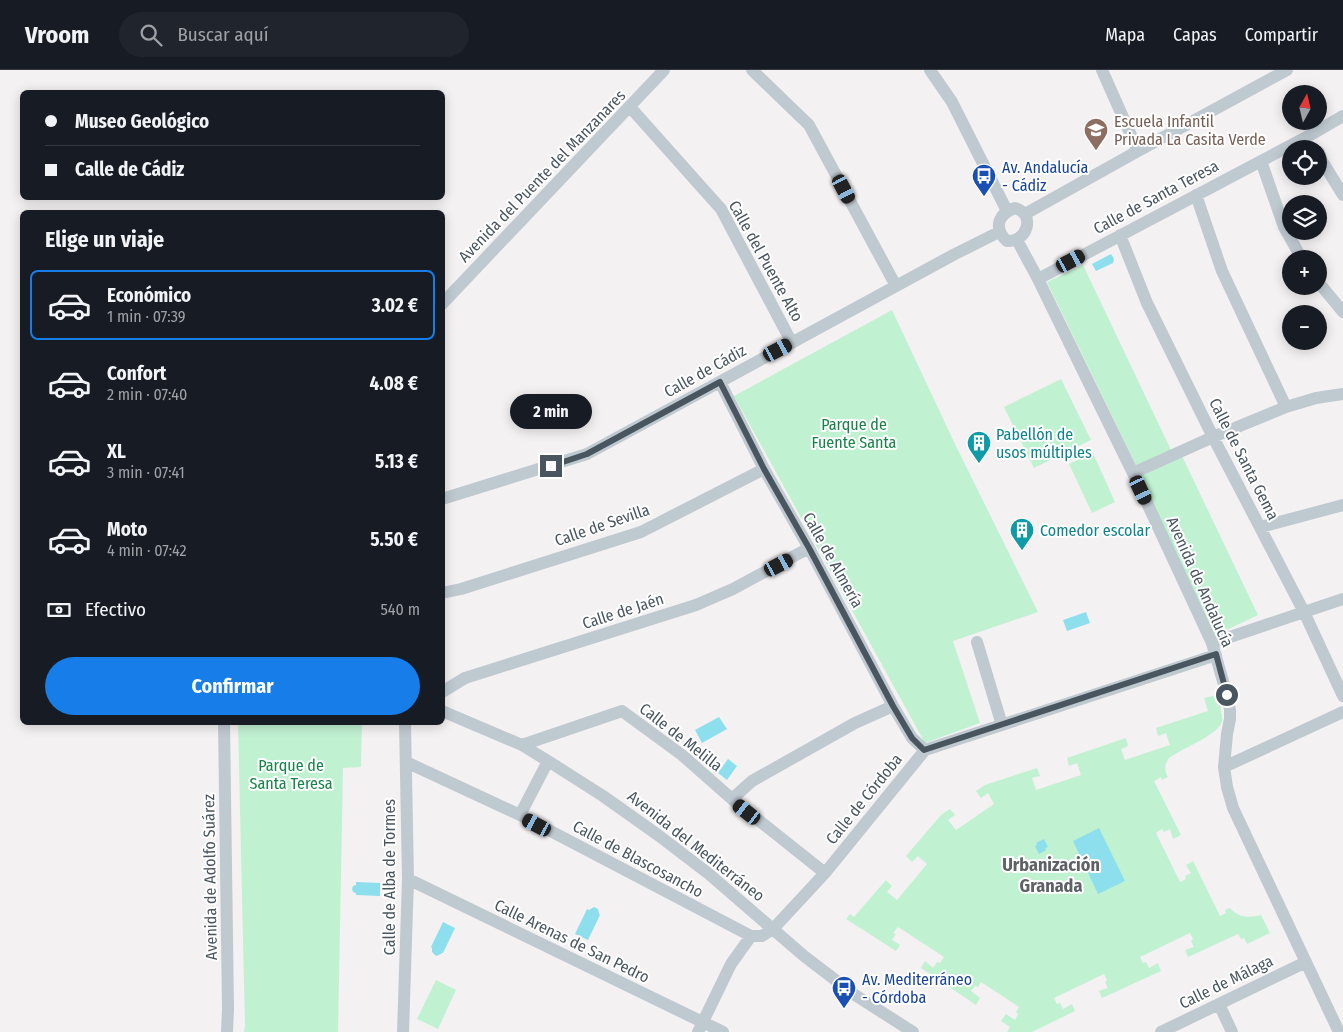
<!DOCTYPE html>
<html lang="es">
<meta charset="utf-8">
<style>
body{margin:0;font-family:"Fira Sans Condensed",sans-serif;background:#20242c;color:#f1f3f6;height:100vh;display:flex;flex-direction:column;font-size:19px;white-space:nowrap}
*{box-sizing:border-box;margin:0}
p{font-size:16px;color:#9ea1a6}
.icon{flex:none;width:28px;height:28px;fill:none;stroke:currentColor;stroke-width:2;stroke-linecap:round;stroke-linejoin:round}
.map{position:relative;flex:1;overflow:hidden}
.drawer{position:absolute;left:20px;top:140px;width:425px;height:515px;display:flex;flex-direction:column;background:#171b24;border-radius:8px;box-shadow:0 2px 12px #0003}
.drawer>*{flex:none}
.banner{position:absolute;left:20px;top:20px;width:425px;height:110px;border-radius:8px;box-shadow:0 2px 12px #0003;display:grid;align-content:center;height:110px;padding:0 25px;background:#171b24}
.needle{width:32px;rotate:8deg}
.controls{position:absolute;left:1282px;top:15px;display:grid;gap:10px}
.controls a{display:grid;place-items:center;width:45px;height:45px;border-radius:50%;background:#171b24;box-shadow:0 2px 12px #0003;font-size:25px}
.end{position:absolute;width:22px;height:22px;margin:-11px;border:6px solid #49565f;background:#fff;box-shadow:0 0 0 2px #fff}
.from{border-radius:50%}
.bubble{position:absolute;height:35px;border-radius:18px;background:#171b24;box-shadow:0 2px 12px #0003;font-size:16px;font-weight:700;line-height:35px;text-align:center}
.car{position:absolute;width:15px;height:30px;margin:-15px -8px;border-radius:6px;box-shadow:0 0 4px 1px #0007;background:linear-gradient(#222 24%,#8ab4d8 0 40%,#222 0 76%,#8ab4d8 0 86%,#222 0)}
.banner b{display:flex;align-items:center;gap:18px;height:48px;font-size:19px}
.banner b+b{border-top:1px solid #363941}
.banner i{width:12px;height:12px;background:#f1f3f6}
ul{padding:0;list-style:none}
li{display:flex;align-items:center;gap:15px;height:70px;margin:0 10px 8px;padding:0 15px;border:2px solid transparent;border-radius:8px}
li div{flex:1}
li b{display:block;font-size:19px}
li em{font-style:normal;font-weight:700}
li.active{border-color:#167de9}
li>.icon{width:45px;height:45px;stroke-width:1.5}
h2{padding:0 25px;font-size:22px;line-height:60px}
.pay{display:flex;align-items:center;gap:12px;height:55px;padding:0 25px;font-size:19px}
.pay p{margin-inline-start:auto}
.action{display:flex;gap:10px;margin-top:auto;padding:10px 25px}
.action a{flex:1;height:58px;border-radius:30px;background:#167de9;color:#fff;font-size:20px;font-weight:700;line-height:58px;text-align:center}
header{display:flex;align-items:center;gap:30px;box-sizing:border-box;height:70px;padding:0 25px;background:#171b24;border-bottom:1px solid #363941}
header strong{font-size:24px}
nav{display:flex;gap:28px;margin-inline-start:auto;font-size:18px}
.search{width:350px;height:45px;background:#20242c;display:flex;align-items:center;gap:12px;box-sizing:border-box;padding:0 18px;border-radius:28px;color:#9ea1a6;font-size:19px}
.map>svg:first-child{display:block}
.green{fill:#c0f1d1}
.water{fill:#8ddfee}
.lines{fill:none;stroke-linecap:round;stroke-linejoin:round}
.street{stroke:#bfc9d0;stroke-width:12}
.route{stroke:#49565f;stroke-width:6}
.labels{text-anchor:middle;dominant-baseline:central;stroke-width:4;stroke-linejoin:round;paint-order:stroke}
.education-label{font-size:16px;fill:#785e54;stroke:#fff;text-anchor:start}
.transit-label{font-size:16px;fill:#164399;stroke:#fff;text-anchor:start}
.street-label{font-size:16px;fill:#49565f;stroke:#fff}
.park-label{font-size:16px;fill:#168447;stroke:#fff}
.culture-label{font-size:16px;fill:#0d838f;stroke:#fff;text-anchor:start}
.neighbourhood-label{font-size:18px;font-weight:bold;fill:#5e6267;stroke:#fff}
</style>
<header>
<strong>Vroom</strong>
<div class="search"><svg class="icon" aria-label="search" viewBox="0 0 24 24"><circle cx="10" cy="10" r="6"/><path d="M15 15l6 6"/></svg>Buscar aquí</div>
<nav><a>Mapa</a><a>Capas</a><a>Compartir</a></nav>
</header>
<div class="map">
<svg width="1343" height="962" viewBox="0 0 1343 962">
<rect width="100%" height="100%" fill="#f4f1f2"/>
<path class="green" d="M1083 195 1171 380 1136 395 1047 212Z
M892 240 955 374 1038 542 953 571 980 653 925 673 734 326Z
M1061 309 1091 370 1034 398 1004 337Z
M1093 383 1115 432 1092 443 1069 394Z
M1182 386 1258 545 1214 566 1139 406Z
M1213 626 1218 627C1221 632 1221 636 1221 642 1222 646 1223 650 1221 654 1215 666 1181 679 1169 688 1164 696 1164 699 1168 707L1162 710 1161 707 1154 711 1181 765 1173 769 1170 759 1164 762 1162 759 1156 763 1180 812 1186 809 1185 806 1191 803 1186 795 1193 791 1220 846 1226 843 1225 840 1230 838C1238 848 1250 848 1261 845L1270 863 1247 874 1244 868 1241 869 1238 864 1188 887 1185 880 1194 877 1191 871 1193 869 1190 863 1140 887 1143 893 1146 892 1149 898 1158 893 1161 901 1102 928 1099 921 1108 918 1105 912 1107 910 1104 904 1054 928 1057 934 1060 933 1063 939 1072 934 1075 941 1032 962H1007L1010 957 1001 951 1006 944 1015 950 1018 944 1016 942 1019 937 981 912 978 917 975 916 971 921 980 928 976 935 921 898 925 891 933 898 937 892 940 893 944 887 898 857 893 863 896 864 892 870 900 875 896 881 846 849 850 844 854 847 886 810 892 816 887 822 897 830 927 794 918 786 912 792 906 786 941 745 950 739 955 745 948 750 956 760 994 734 988 723 981 728 976 721 985 715 1037 698 1040 706 1032 708 1036 720 1081 705 1077 693 1069 696 1067 688 1126 668 1128 676 1121 679 1125 690 1170 675 1166 663 1158 666 1156 658 1208 641 1204 628Z
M238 653H362L361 697 343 698 338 962H244L245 956Z
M436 910 456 920 438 959 417 949Z"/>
<path class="water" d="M1111 184 1114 189 1113 193 1096 201 1092 194Z
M1086 542 1090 553 1067 561 1063 550Z
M719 647 727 659 702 673 695 660Z
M728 689 737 696 727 710 718 703Z
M1099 758 1125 811 1098 824 1073 771Z
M1044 769 1048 777 1045 778 1046 780 1039 784 1035 776 1037 775 1036 773Z
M356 812 380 813V826L356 825V823L353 822 352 819 353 816 356 815Z
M594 837 598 839 599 844 600 845 588 870 575 864 587 839 589 840Z
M443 852 455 858 443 883H442L441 884 436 886 432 882V878L431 877Z"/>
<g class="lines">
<path class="street" d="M752 0 809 55 896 216
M930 0 952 32 1007 141
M1102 0 1138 81
M630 37 721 139 792 273
M1319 82 1322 91 1343 125
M1261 91 1284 157 1302 189
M1196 125 1222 201 1286 337
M1015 138C1037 145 1026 173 1007 171 993 158 998 144 1015 138Z
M1025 144 1138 81 1287 0
M1120 165 1147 233 1213 367 1304 542 1343 626
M1017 170 1038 209 1133 403 1212 573 1227 625 1230 640V649L1227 664 1224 697 1227 717 1233 738 1339 962
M1038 209 1312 64 1343 46
M1319 213 1343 242
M442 234 664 0
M720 312 764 399 809 478 893 636 912 668 925 680
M1133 403 1213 367 1286 337 1316 328 1343 324
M442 429 587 384 955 184 999 162
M1261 457 1343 435
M442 523 461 519 641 462 764 399
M977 572 1002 655
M1212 573 1343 529
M442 622 465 608 696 535 733 519 809 478
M442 641 522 675 548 691 603 726 658 765 709 804 804 886 855 925 913 962
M224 652 228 939 227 962
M522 675 622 641 682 685 732 729 825 803
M406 692 520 745 751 866H762L773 859 825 803 925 680 1216 585
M1224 697 1343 642
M732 729 752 711 855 653 893 636
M520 745 548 691
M408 809 723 962
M1219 934 1232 962
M403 962 408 809 405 652
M698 962 731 894 751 866
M1161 962 1306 892"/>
</g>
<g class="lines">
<path class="route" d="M551 396 587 384 720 312 764 399 809 478 893 636 912 668 924 680 1216 584 1227 625"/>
</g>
<defs>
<symbol id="school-pin" viewBox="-11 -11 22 30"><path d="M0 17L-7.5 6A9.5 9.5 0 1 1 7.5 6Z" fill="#8d6e63" stroke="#fff"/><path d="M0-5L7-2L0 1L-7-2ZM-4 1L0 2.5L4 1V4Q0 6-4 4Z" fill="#fff"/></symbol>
<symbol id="bus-pin" viewBox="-11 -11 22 30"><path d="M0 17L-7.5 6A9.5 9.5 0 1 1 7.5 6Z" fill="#1a4fb4" stroke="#fff"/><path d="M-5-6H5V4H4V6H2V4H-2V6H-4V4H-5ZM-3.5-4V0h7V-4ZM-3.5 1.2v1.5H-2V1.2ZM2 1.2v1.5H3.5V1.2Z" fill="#fff"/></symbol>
<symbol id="building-pin" viewBox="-11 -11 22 30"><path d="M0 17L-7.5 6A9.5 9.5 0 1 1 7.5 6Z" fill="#0f9aa8" stroke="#fff"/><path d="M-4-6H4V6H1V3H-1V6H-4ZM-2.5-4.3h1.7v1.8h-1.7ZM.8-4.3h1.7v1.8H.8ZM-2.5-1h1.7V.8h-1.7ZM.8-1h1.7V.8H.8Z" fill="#fff"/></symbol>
</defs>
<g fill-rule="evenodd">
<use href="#school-pin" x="1082" y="46" width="28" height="38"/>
<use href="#bus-pin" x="970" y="92" width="28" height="38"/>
<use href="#building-pin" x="965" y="359" width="28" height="38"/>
<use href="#building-pin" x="1008" y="446" width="28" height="38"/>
<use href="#bus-pin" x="830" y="904" width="28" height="38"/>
</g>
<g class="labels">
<g class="education-label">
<text x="1114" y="51">Escuela Infantil<tspan x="1114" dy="18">Privada La Casita Verde</tspan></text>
</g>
<g class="transit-label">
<text x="1002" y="97">Av. Andalucía<tspan x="1002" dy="18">- Cádiz</tspan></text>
<text x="862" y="909">Av. Mediterráneo<tspan x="862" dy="18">- Córdoba</tspan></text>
</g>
<g class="street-label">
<text transform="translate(542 106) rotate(-46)">Avenida del Puente del Manzanares</text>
<text transform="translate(1156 127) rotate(-28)">Calle de Santa Teresa</text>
<text transform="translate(766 191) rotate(61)">Calle del Puente Alto</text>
<text transform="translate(705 301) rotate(-29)">Calle de Cádiz</text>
<text transform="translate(1244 389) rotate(63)">Calle de Santa Gema</text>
<text transform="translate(602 455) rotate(-19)">Calle de Sevilla</text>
<text transform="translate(833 490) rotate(61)">Calle de Almería</text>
<text transform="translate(1200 512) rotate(66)">Avenida de Andalucía</text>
<text transform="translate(623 541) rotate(-18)">Calle de Jaén</text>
<text transform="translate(681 667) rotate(38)">Calle de Melilla</text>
<text transform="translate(864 729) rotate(-51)">Calle de Córdoba</text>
<text transform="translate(696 776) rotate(38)">Avenida del Mediterráneo</text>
<text transform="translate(638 789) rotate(28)">Calle de Blascosancho</text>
<text transform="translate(210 807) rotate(-91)">Avenida de Adolfo Suárez</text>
<text transform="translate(389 807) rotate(-90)">Calle de Alba de Tormes</text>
<text transform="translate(572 871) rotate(26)">Calle Arenas de San Pedro</text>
<text transform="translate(1226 912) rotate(-26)">Calle de Málaga</text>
</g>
<g class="park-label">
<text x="854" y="354">Parque de<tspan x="854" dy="18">Fuente Santa</tspan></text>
<text x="291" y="695">Parque de<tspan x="291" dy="18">Santa Teresa</tspan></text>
</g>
<g class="culture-label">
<text x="996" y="364">Pabellón de<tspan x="996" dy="18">usos múltiples</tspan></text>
<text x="1040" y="460">Comedor escolar</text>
</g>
<g class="neighbourhood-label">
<text x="1051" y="795">Urbanización<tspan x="1051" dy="21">Granada</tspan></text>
</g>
</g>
</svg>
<div class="controls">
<a><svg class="needle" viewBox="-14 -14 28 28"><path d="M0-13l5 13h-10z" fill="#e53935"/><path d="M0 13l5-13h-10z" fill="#9ea1a6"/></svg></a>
<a><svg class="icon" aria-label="locate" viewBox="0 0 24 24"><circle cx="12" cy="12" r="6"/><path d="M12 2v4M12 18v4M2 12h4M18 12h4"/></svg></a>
<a><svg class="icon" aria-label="layers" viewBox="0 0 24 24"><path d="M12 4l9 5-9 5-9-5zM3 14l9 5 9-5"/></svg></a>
<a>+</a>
<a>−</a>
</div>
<i class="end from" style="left:1227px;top:625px"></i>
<i class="end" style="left:551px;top:396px"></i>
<div class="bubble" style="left:510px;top:324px;width:82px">2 min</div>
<i class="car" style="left:844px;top:119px;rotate:152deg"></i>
<i class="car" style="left:1071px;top:191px;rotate:62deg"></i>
<i class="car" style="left:778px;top:280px;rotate:62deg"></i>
<i class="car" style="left:1141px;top:420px;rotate:155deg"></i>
<i class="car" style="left:779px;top:495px;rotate:62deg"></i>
<i class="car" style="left:747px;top:742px;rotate:308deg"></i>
<i class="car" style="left:537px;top:755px;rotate:298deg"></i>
<div class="banner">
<b><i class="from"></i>Museo Geológico</b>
<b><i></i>Calle de Cádiz</b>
</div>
<section class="drawer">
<h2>Elige un viaje</h2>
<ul>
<li class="active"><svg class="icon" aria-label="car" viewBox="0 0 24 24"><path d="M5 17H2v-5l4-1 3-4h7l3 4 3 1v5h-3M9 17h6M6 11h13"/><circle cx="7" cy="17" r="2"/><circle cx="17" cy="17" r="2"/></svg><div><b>Económico</b><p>1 min · 07:39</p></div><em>3.02 €</em></li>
<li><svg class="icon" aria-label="car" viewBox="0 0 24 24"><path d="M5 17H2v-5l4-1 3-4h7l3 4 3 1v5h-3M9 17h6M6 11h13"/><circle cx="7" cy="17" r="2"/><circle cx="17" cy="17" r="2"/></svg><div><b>Confort</b><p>2 min · 07:40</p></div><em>4.08 €</em></li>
<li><svg class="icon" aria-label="car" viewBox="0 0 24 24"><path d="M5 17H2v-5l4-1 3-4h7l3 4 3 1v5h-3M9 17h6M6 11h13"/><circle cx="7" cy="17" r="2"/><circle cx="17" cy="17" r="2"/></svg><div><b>XL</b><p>3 min · 07:41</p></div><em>5.13 €</em></li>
<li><svg class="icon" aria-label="car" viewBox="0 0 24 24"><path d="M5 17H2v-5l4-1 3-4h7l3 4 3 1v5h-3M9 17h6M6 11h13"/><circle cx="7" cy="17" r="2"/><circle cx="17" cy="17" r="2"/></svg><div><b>Moto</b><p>4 min · 07:42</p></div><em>5.50 €</em></li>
</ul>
<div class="pay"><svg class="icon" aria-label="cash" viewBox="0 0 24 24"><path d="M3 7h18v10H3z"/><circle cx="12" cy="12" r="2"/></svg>Efectivo<p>540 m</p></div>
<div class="action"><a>Confirmar</a></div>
</section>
</div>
